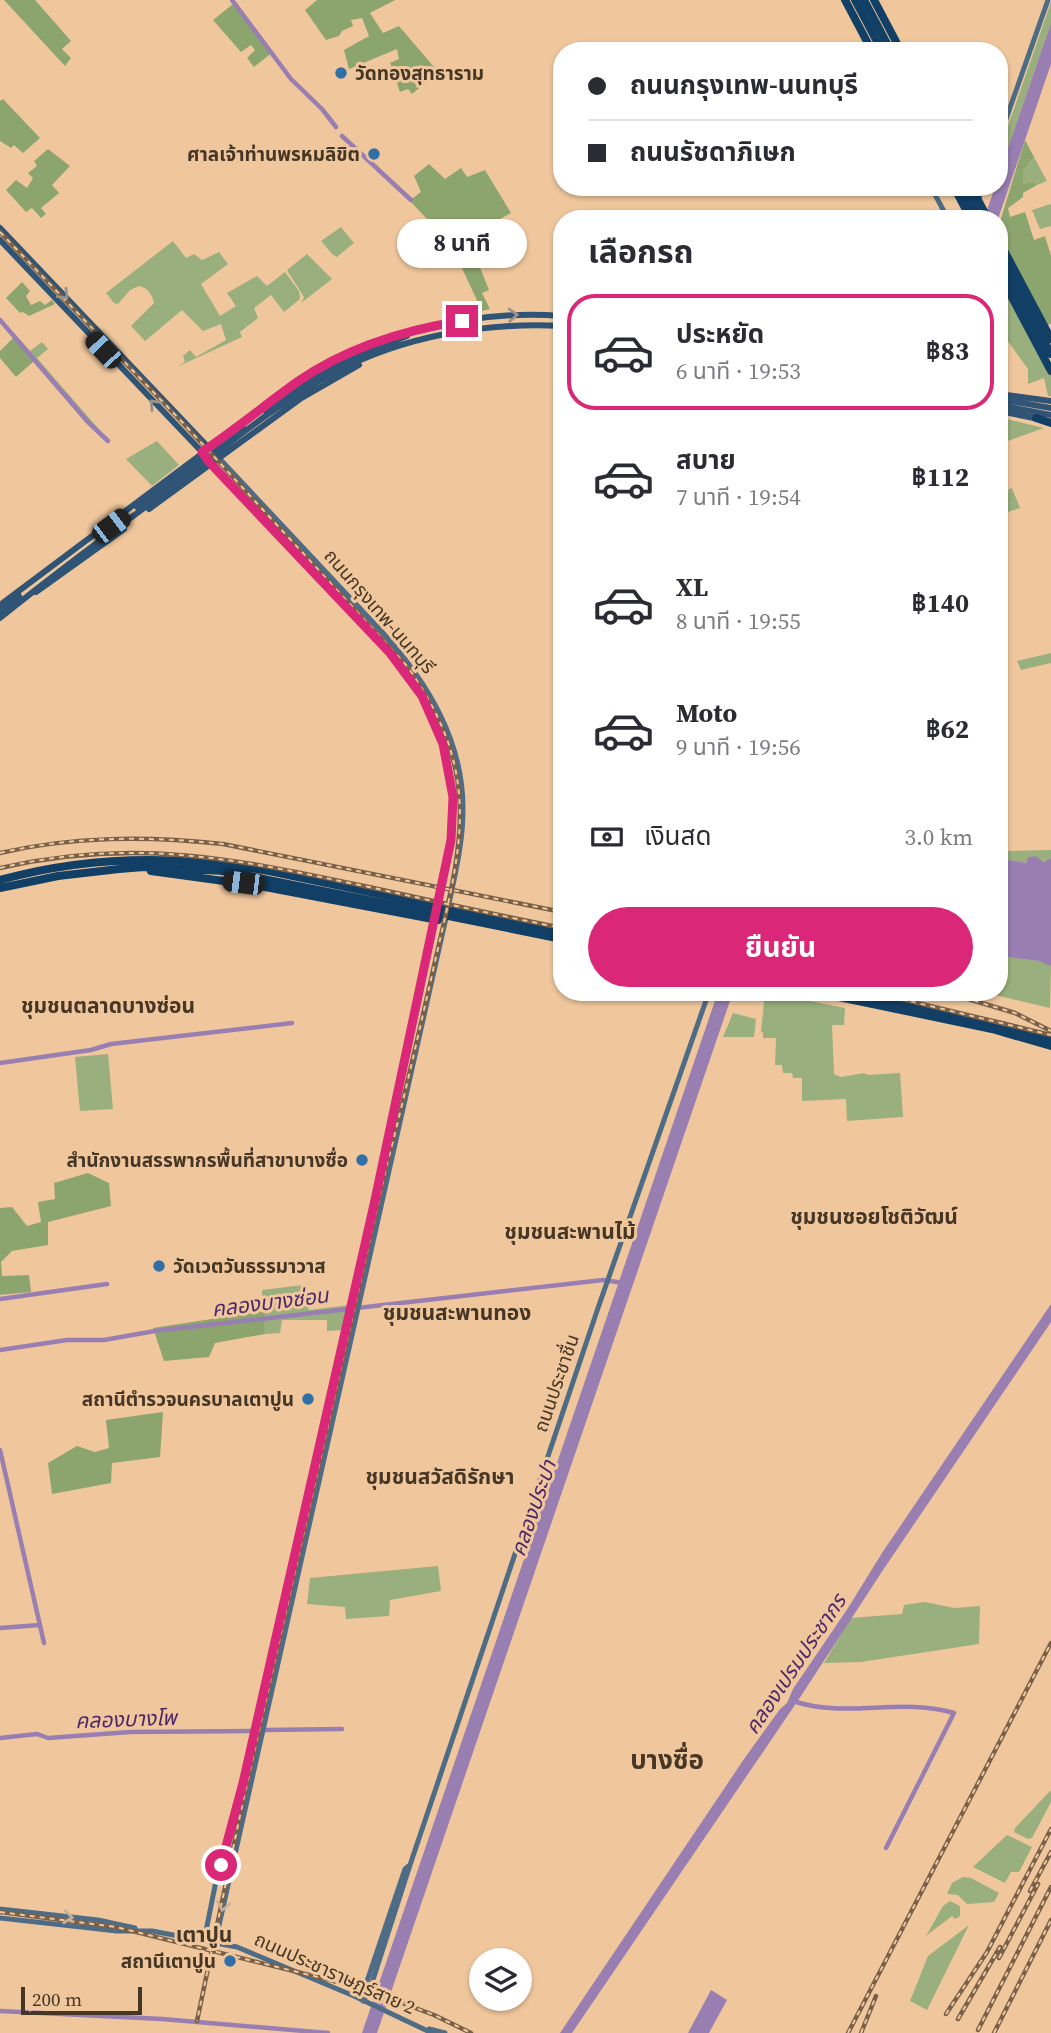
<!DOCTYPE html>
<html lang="th">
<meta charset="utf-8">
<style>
body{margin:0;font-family:"Source Serif 4","Noto Sans Thai",serif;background:#f2f2f3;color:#2b2b33;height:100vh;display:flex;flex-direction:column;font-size:26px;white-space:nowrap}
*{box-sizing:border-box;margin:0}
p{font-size:23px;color:#7c7c81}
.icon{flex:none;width:38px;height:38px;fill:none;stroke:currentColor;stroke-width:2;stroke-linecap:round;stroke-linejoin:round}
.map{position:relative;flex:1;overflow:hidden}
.panel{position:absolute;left:553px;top:210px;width:455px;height:791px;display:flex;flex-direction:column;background:#fff;border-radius:28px;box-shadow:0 2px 5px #0004}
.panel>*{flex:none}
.hud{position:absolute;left:553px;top:42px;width:455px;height:154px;border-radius:28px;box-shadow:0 2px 5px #0004;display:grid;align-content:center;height:154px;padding:0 35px;background:#fff}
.tools{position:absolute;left:469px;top:1948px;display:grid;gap:14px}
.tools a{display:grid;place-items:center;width:63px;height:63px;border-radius:50%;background:#fff;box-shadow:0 2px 5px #0004;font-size:35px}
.scale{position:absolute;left:21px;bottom:18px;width:121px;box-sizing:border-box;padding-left:7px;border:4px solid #463625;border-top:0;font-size:19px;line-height:24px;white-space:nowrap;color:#463625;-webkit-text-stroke:5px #f0c79d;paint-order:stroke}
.end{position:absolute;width:32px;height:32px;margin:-16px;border:9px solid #db2777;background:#fff;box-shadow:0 0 0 4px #fff}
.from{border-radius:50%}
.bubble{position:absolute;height:49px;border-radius:24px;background:#fff;box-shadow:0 2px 5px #0004;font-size:23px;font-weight:700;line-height:49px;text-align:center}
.car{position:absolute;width:21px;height:42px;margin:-21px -10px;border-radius:9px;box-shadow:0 0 5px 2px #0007;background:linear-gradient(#222 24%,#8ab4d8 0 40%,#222 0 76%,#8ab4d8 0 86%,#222 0)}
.hud b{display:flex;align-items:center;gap:24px;height:66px;font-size:26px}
.hud b+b{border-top:2px solid #e1e1e2}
.hud i{width:18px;height:18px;background:#2b2b33}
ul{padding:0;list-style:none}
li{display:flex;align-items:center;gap:21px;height:116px;margin:0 14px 10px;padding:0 21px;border:4px solid transparent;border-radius:28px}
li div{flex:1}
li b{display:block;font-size:26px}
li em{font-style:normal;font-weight:700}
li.current{border-color:#db2777}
li>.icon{width:63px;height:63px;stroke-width:1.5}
h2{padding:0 35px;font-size:32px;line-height:84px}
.pay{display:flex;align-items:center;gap:18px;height:77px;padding:0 35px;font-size:26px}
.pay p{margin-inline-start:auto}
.cta{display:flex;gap:14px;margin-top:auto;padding:14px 35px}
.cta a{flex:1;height:80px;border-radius:42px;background:#db2777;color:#fff;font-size:28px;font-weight:700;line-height:80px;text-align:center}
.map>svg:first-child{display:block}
.green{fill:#99af7d}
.forest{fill:#8ca56e}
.water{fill:#987eb1}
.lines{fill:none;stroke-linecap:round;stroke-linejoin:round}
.canal{stroke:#987eb1;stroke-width:4.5}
.secondary{stroke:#4f6c87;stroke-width:5}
.primary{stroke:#305475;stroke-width:6}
.motorway{stroke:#123f65;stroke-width:8}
.rail-casing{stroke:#796149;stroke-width:4.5}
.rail{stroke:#f0c79d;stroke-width:2;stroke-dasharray:5;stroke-linecap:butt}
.oneway{stroke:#9a938b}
.oneway2{stroke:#c8b098}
.route{stroke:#db2777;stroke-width:9}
.poi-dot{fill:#3170a7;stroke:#f0c79d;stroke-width:2.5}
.labels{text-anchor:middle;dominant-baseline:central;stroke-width:6;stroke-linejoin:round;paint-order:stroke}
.poi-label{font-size:19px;font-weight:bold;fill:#463625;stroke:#f0c79d;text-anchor:end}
.street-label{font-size:19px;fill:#463625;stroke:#f0c79d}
.neighbourhood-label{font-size:21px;font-weight:bold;fill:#463625;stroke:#f0c79d}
.water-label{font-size:21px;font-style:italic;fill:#4d2869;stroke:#f0c79d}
.district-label{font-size:26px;font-weight:bold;fill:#463625;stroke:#f0c79d}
</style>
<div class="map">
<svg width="1051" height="2033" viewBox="0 0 1051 2033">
<rect width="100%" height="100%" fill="#f0c79d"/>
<path class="green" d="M1051 2V23L999 174V152Z
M1034 157 1047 181 1037 185 1034 182 1023 184V170Z
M1051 204V226L1040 229 1032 210Z
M341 227 354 243 337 257 332 254 321 241Z
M999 235 1037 306 1018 315 1051 376V396H1048L1044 378 1028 384V369L999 329Z
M173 241 186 258 194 254 202 260 219 252 228 264 201 284 220 316 236 306 227 293 257 276 267 286 285 272 299 291 300 299 284 312 271 295 254 308 258 318 240 332 242 337 177 367 185 362 183 356 190 350 196 357 226 340 221 324 203 331 182 310 145 341 131 326 154 303C152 294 148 288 139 286L130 290 118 304 114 303 106 293Z
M307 254 332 279 301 303 304 297 287 270Z
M0 318 30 351 42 342 48 349 37 358 110 442 108 443 86 423 0 322Z
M999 417 1044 428 999 444Z
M157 441 179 465 152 486 126 459Z
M1012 488 1020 508 999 515V493Z
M1051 653V663L1021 670 1017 661Z
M1051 850V858L1045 862 1034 856 1028 857 1026 863 999 858V851Z
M999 956 1039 961 1051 965 1050 1008 982 992H999Z
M765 992 845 1008 844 1025H832L834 1074 841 1077 864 1073 868 1075 900 1073 903 1117 847 1121 846 1099 802 1101V1078H793L792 1073H783L782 1065H775L776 1038H763V1032H761Z
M733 1013 756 1019 754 1037H723Z
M108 1054 113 1109 80 1111 75 1057Z
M303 1285 309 1310 349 1305 342 1330 327 1331V1320H282L280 1333 265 1334 262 1290Z
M438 1566 441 1591 390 1600 389 1616 346 1619 345 1607 307 1604 310 1578Z
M925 1602 954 1608 980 1606 979 1644 861 1662 824 1663 851 1618 902 1614 904 1605Z
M1051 1790V1802L1032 1838 1028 1839 1014 1832 1015 1828Z
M1007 1835 1032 1847 1019 1872H1011L1005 1883 973 1867Z
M963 1877 971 1878 999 1893 994 1902 967 1904 958 1895 947 1894 952 1883Z
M950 1901 960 1906V1916L955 1919 952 1916 926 1936 943 1906Z
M969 1925 927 2010 910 2001 928 1956Z"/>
<path class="forest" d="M4 0H35L71 41 62 49 71 58 65 66Z
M317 0H395L370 13 383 33 399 26 434 67 436 74 412 94 408 89 400 92 390 63 399 59 397 49 349 69 344 50 369 36 362 18 351 20 353 26 342 31 339 36 326 40 305 10Z
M233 4 273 52 254 67 247 58 255 50 251 45 241 52 213 20Z
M3 99 40 138 23 153 14 145 11 148 0 141V101Z
M1025 140 1034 157 1023 170V184L1034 182 1037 185 1023 193V197L1008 208 1010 217 1025 212 1034 240 1045 236 1051 256V324L1047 325 999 235V225Z
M48 149 70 166 52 185 59 193 41 208 46 214 41 218 32 208 26 212 6 190 16 180 27 188 33 178 28 173 37 166 34 161Z
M429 164 445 179 461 168 467 177 485 170 511 213 493 223 506 251 479 265 489 290 482 293 490 309 482 311 452 247 424 261 420 255 424 252 410 232 427 219 412 203 413 198 421 192 414 176Z
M22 282 30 291 26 296 31 305 40 301 45 305 52 300 55 304 29 316 23 312 20 313 6 298Z
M14 337 34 361 16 377 0 358V351Z
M88 1173 109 1183 111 1206 48 1222V1245L12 1251 1 1262 2 1276 29 1275 31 1292 0 1295V1208L12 1207 27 1226 41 1222 38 1202 55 1199 54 1183Z
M264 1311 265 1334 215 1343 209 1357 164 1361 153 1328Z
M163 1412 160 1457 112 1463 111 1483 52 1494 48 1463 77 1446 95 1452 109 1448 106 1420Z"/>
<path class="water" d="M1051 23V64L998 219H984L995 187H999V174Z
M1035 856 1044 862 1051 858V966L1039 961 999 956V858L1026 863 1028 857Z
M718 992H733L377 2033H362Z
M1051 1304V1322L883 1570 801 1696 572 2033H560L744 1759 780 1709 787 1703 793 1689 848 1608 882 1553Z
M711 1990 727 2000 709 2033H688Z"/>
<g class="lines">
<path class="canal" d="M232 0 291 79 322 109 336 127
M342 136 411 200
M0 320 88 422 108 441
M0 1063 91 1050 111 1044 292 1023
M0 1299 107 1284
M0 1350 67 1340H104L155 1331 603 1280 624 1283
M0 1450 44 1643
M0 1628 40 1625
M793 1701C845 1719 901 1697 954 1713L886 1848
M266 1730 342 1729
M0 1738 37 1734 48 1738 130 1732 253 1731
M0 2011 162 2019 328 2033"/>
<path class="secondary" d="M999 139 1048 0
M931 187 948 219
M978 201 983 187
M210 463 394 658 422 696 443 744 453 797 451 840 438 907
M0 1909 98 1920 135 1928
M0 1918 117 1931H152L237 1947 354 1996 432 2033
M204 1941 215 1886 242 1783 375 1200 436 917
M215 1943 446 918C453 883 463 846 463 811 464 742 428 683 383 633L219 458
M363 2001 369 1992 410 1865 598 1308 709 992
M363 2001 364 1990 405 1869 410 1865
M429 2029 445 2033"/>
<path class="primary" d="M0 228 210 449
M0 240 203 453
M999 394 1051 401
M999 399 1051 408
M999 405 1051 415
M266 411C310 378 357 355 407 336
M999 411 1039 419
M137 507 243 428
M149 509 300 399 359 365
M36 592 124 529
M0 605 299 381C381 333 467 309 562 316
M0 611 19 596
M0 618C57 572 115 529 174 486 226 446 277 403 335 372 404 336 484 322 562 326"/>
<path class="motorway" d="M845 0 872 51
M855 0 882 51
M864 0 891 51
M874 0 901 51
M954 187 971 219
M963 187 979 219
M971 187 988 219
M999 241 1051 339
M999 257 1051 354
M999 273 1051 371
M1036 418 1051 423
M151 871 260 886 438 920
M0 880C86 856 177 855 264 870L562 932
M0 888 58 876 119 869 144 867 224 871 562 939
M815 992 992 1029 1051 1046
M852 992 1006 1026 1051 1038"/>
<defs>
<path id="rail" d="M0 232 183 423 406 665C488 778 459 852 432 975 417 1040 403 1104 386 1168L242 1806 197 2021
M0 853C74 836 147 836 223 844L562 912
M0 868C136 837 236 859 369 887 433 901 497 915 562 928
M872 992 1051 1035
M945 992 1015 1013 1051 1031
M1030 1891 1051 1852
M0 1912 116 1927 362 1988 434 2015 471 2033
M999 1958 1038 1884
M946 2014 987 1952 1051 1829
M958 2019 1000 1947
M978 2030 1051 1887
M848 2033 1051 1643
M861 2033 876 1996
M994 2033 1051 1920"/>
</defs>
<use href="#rail" class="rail-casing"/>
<use href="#rail" class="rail"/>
</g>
<defs><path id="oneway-chevron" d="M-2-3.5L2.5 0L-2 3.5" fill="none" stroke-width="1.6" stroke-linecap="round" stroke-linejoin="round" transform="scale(1.75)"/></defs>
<g class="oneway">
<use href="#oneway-chevron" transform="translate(64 295) rotate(46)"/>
<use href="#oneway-chevron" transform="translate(513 315) rotate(-3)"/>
<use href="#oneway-chevron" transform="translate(154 404) rotate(-134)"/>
</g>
<g class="oneway2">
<use href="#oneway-chevron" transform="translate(223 1906) rotate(101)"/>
<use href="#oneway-chevron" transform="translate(68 1917) rotate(6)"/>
</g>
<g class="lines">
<path class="route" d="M221 1865 243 1783 375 1200 451 840 453 797 443 744 422 696 390 653 210 463 202 452C235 430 265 405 297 382 346 348 404 330 462 321"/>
</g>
<g class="poi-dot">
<circle cx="341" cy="73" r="7"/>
<circle cx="374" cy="154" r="7"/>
<circle cx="362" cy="1160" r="7"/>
<circle cx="159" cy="1266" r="7"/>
<circle cx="308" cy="1399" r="7"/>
<circle cx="230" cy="1961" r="7"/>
</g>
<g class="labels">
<g class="poi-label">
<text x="355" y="73" text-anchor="start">วัดทองสุทธาราม</text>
<text x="360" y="154">ศาลเจ้าท่านพรหมลิขิต</text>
<text x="348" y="1160">สำนักงานสรรพากรพื้นที่สาขาบางซื่อ</text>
<text x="173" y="1266" text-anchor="start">วัดเวตวันธรรมาวาส</text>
<text x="294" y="1399">สถานีตำรวจนครบาลเตาปูน</text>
<text x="216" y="1961">สถานีเตาปูน</text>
</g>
<g class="street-label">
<text transform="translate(380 611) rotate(49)">ถนนกรุงเทพ-นนทบุรี</text>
<text transform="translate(556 1383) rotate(-71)">ถนนประชาชื่น</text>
<text transform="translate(335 1973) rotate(24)">ถนนประชาราษฎร์สาย 2</text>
</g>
<g class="neighbourhood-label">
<text x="108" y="1005">ชุมชนตลาดบางซ่อน</text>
<text x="874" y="1216">ชุมชนซอยโชติวัฒน์</text>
<text x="570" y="1231">ชุมชนสะพานไม้</text>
<text x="457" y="1312">ชุมชนสะพานทอง</text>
<text x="440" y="1476">ชุมชนสวัสดิรักษา</text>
<text x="204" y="1934">เตาปูน</text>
</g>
<g class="water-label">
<text transform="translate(270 1302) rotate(-7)">คลองบางซ่อน</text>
<text transform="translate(533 1508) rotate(-71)">คลองประปา</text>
<text transform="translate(795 1664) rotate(-56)">คลองเปรมประชากร</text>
<text transform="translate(126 1719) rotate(-2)">คลองบางโพ</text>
</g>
<g class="district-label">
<text x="667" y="1760">บางซื่อ</text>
</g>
</g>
</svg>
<div class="tools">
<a><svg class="icon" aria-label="layers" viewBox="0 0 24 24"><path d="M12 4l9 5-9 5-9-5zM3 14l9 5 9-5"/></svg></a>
</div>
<div class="scale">200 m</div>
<i class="end from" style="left:221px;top:1865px"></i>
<i class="end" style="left:462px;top:321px"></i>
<div class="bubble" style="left:397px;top:219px;width:130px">8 นาที</div>
<i class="car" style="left:103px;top:350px;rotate:317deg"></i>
<i class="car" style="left:111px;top:526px;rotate:53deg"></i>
<i class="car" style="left:243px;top:883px;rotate:277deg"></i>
<div class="hud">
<b><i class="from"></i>ถนนกรุงเทพ-นนทบุรี</b>
<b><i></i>ถนนรัชดาภิเษก</b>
</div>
<section class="panel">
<h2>เลือกรถ</h2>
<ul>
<li class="current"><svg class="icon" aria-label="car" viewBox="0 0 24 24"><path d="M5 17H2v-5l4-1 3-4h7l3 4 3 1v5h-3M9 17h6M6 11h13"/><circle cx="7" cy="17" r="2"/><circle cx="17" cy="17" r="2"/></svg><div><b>ประหยัด</b><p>6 นาที · 19:53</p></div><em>฿83</em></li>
<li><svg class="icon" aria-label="car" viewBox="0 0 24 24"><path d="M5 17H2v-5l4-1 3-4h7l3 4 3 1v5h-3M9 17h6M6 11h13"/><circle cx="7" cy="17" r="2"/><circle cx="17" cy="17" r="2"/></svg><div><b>สบาย</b><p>7 นาที · 19:54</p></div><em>฿112</em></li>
<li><svg class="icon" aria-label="car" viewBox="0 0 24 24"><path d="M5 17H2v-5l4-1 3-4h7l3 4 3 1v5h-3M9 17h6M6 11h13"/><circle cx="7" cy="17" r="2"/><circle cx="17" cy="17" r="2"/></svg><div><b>XL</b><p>8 นาที · 19:55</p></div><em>฿140</em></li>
<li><svg class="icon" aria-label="car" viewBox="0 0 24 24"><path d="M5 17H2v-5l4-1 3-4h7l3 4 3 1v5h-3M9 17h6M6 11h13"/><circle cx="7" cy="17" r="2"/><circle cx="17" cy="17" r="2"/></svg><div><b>Moto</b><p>9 นาที · 19:56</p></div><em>฿62</em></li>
</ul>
<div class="pay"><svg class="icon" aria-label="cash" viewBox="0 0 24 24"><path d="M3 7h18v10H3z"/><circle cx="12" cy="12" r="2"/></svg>เงินสด<p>3.0 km</p></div>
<div class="cta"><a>ยืนยัน</a></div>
</section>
</div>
